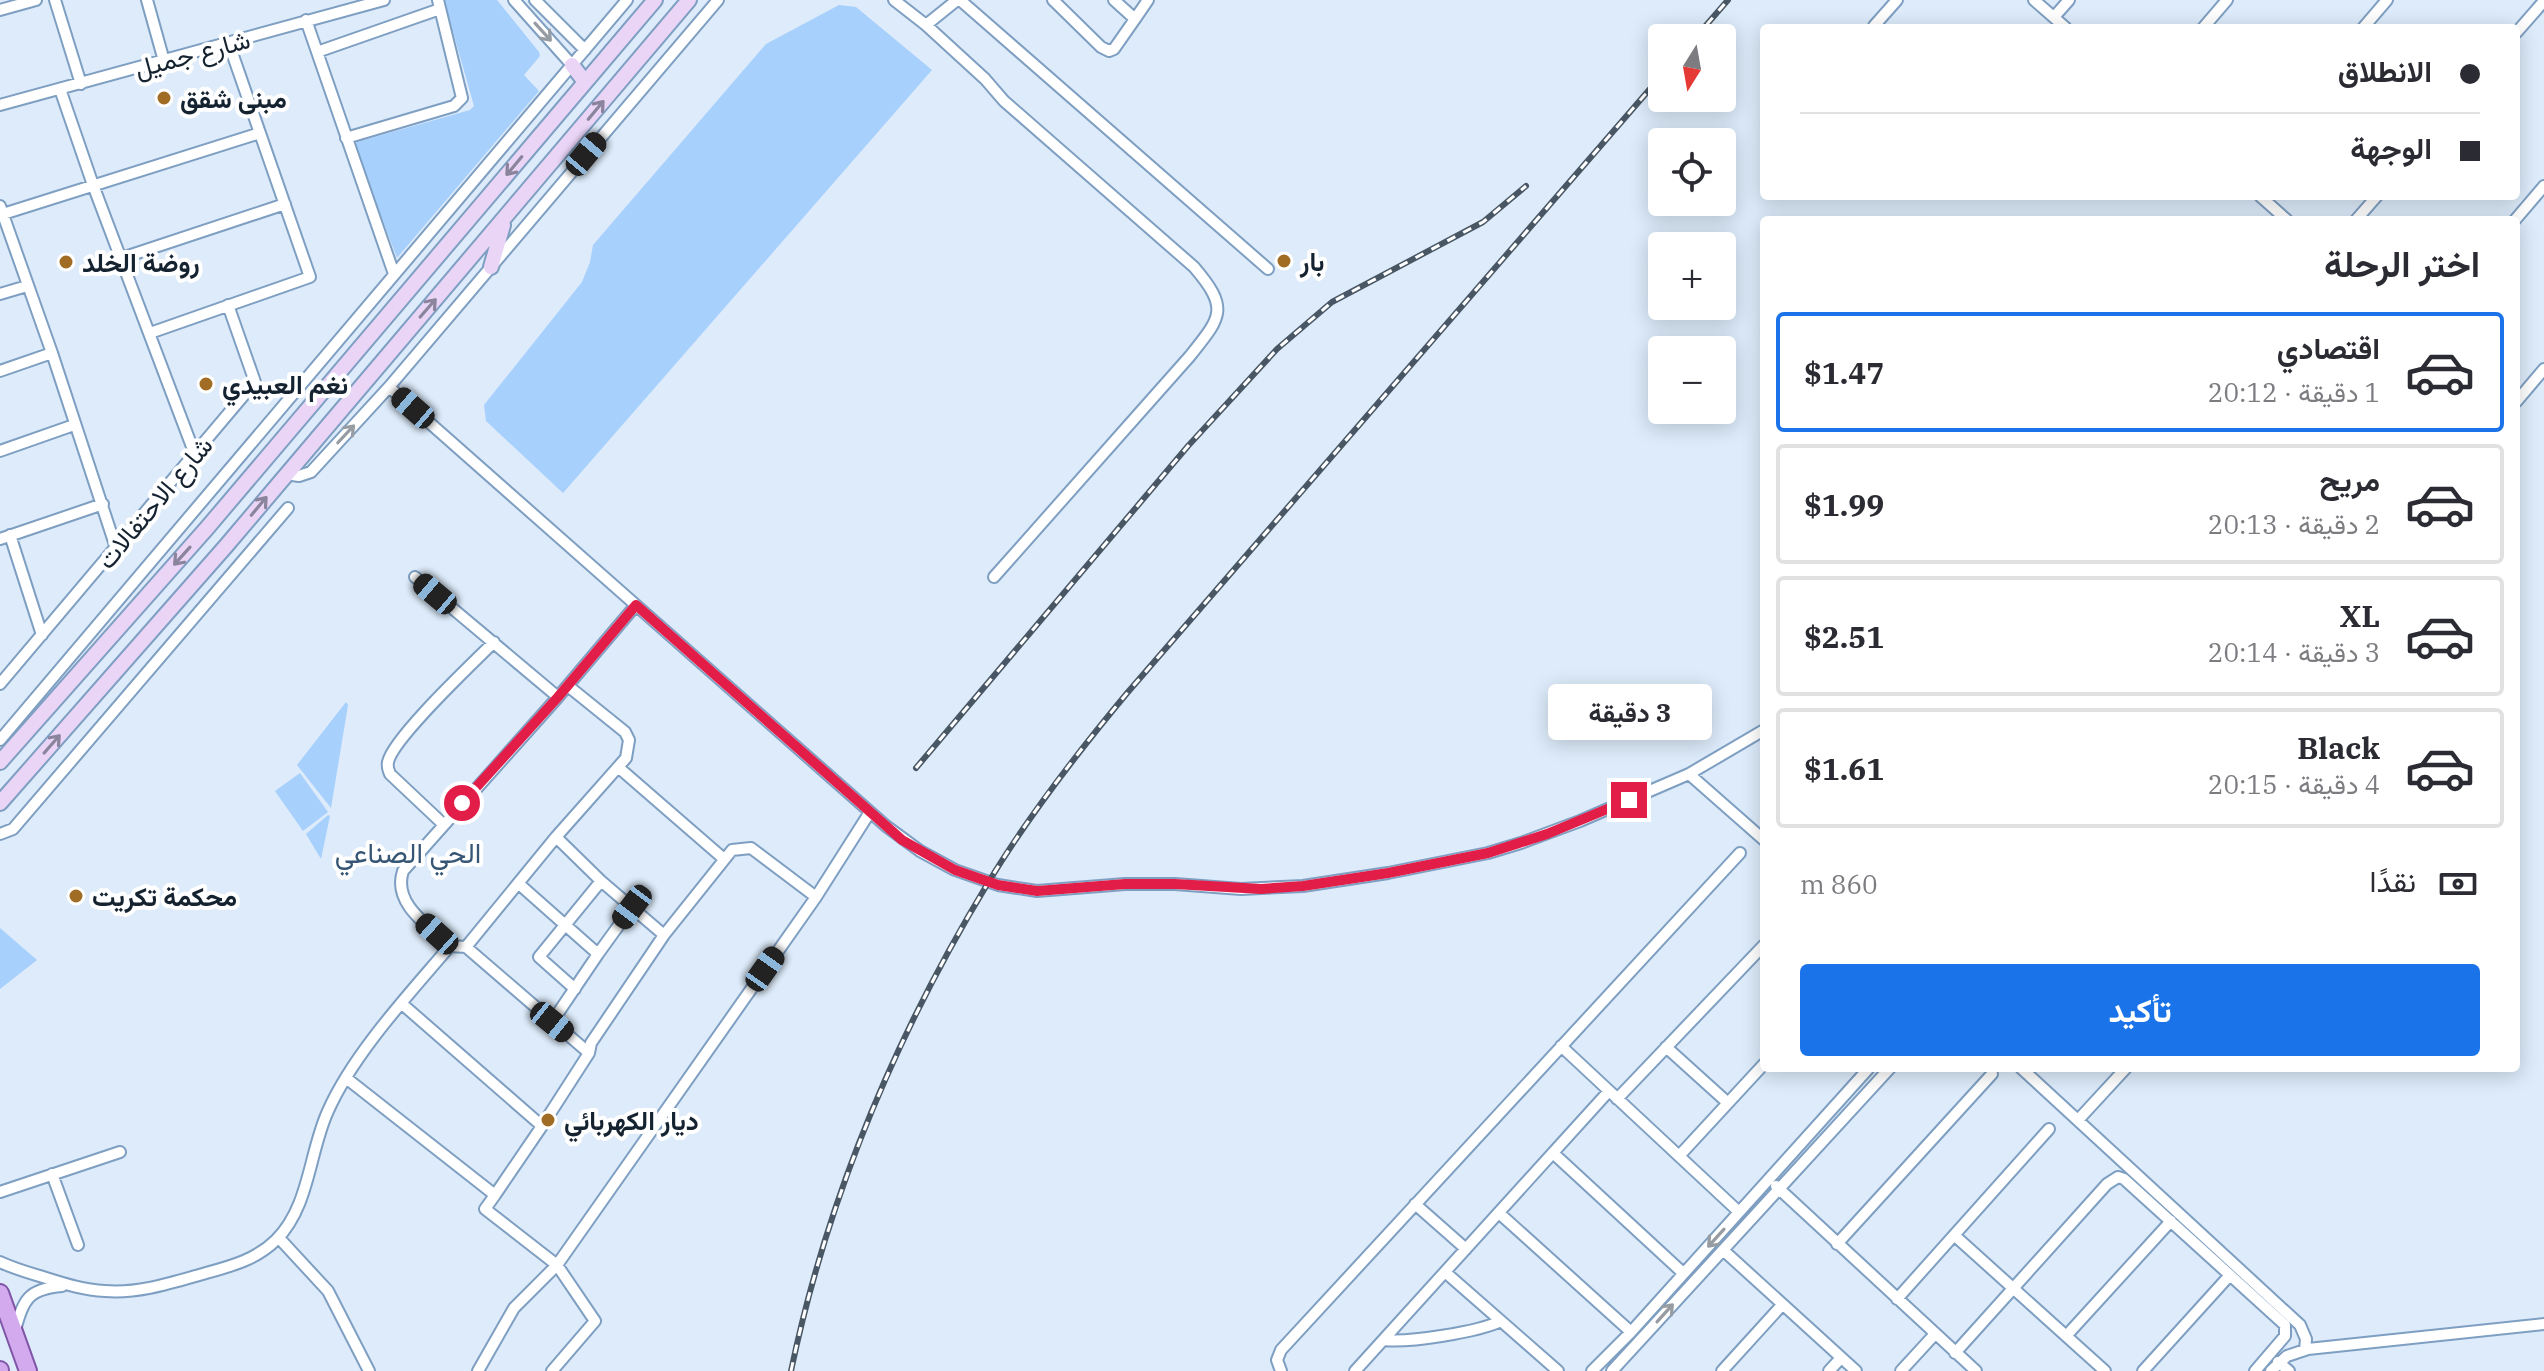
<!DOCTYPE html>
<html lang="ar">
<meta charset="utf-8">
<style>
body{margin:0;font-family:"IBM Plex Serif",Vazirmatn,serif;background:#f2f2f3;color:#2b2b33;direction:rtl;height:100vh;display:flex;flex-direction:column;font-size:30px;white-space:nowrap}
*{box-sizing:border-box;margin:0}
p{font-size:26px;color:#7c7c81}
.icon{flex:none;width:44px;height:44px;fill:none;stroke:currentColor;stroke-width:2;stroke-linecap:round;stroke-linejoin:round}
.map{position:relative;flex:1;overflow:hidden;direction:ltr}
.drawer{position:absolute;left:1760px;top:216px;width:760px;height:856px;display:flex;flex-direction:column;background:#fff;border-radius:8px;box-shadow:0 4px 20px #0003;direction:rtl}
.drawer>*{flex:none}
.top-card{position:absolute;left:1760px;top:24px;width:760px;height:176px;border-radius:8px;box-shadow:0 4px 20px #0003;direction:rtl;display:grid;align-content:center;height:176px;padding:0 40px;background:#fff}
.needle{width:52px;rotate:191deg}
.tools{position:absolute;left:1648px;top:24px;display:grid;gap:16px}
.tools a{display:grid;place-items:center;width:88px;height:88px;border-radius:8px;background:#fff;box-shadow:0 4px 20px #0003;font-size:40px}
.end{position:absolute;width:36px;height:36px;margin:-18px;border:10px solid #e11d48;background:#fff;box-shadow:0 0 0 4px #fff}
.from{border-radius:50%}
.bubble{position:absolute;height:56px;border-radius:8px;background:#fff;box-shadow:0 4px 20px #0003;font-size:26px;font-weight:700;line-height:56px;text-align:center;direction:rtl}
.car{position:absolute;width:24px;height:48px;margin:-24px -12px;border-radius:10px;box-shadow:0 0 6px 2px #0007;background:linear-gradient(#222 24%,#8ab4d8 0 40%,#222 0 76%,#8ab4d8 0 86%,#222 0)}
.top-card b{display:flex;align-items:center;gap:28px;height:76px;font-size:30px}
.top-card b+b{border-top:2px solid #e1e1e2}
.top-card i{width:20px;height:20px;background:#2b2b33}
ul{padding:0;list-style:none}
li{display:flex;align-items:center;gap:24px;height:120px;margin:0 16px 12px;padding:0 24px;border:4px solid #e1e1e2;border-radius:8px}
li div{flex:1}
li b{display:block;font-size:30px}
li em{font-style:normal;font-weight:700}
li.selected{border-color:#1a73e8}
li>.icon{width:72px;height:72px;stroke-width:1.5}
h2{padding:0 40px;font-size:36px;line-height:96px}
.pay{display:flex;align-items:center;gap:20px;height:88px;padding:0 40px;font-size:30px}
.pay p{margin-inline-start:auto}
.action{display:flex;gap:16px;margin-top:auto;padding:16px 40px}
.action a{flex:1;height:92px;border-radius:8px;background:#1a73e8;color:#fff;font-size:32px;font-weight:700;line-height:92px;text-align:center}
.map>svg:first-child{display:block}
.green{fill:#a7d0fd}
.lines{fill:none;stroke-linecap:round;stroke-linejoin:round}
.street-casing{stroke:#7e9fc2;stroke-width:14}
.secondary-casing{stroke:#7e9fc2;stroke-width:18}
.primary-casing{stroke:#7f56a6;stroke-width:20}
.street{stroke:#fff;stroke-width:10}
.secondary{stroke:#ead5f7;stroke-width:14}
.primary{stroke:#d4aaef;stroke-width:16}
.rail-casing{stroke:#495765;stroke-width:6}
.rail{stroke:#fff;stroke-width:3;stroke-dasharray:9;stroke-linecap:butt}
.oneway{stroke:#969ca2}
.oneway2{stroke:#8a849d}
.route{stroke:#e11d48;stroke-width:10}
.poi-dot{fill:#a16d25;stroke:#fff;stroke-width:3}
.labels{text-anchor:middle;dominant-baseline:central;stroke-width:8;stroke-linejoin:round;paint-order:stroke}
.street-label{font-size:26px;fill:#152230;stroke:#fff}
.poi-label{font-size:26px;font-weight:bold;fill:#152230;stroke:#fff;text-anchor:start}
.neighbourhood-label{font-size:28px;fill:#375575;stroke:#fff}
</style>
<div class="map">
<svg width="2544" height="1371" viewBox="0 0 2544 1371">
<rect width="100%" height="100%" fill="#ddebfa"/>
<path class="green" d="M444 0H497L539 52 540 56 524 75 539 91 397 258 354 145 357 142 470 110 474 106Z
M839 5 856 7 932 70 563 493 486 421 484 405 582 282 590 262 593 245 766 44Z
M346 702 348 705 331 808 297 765Z
M300 773 328 812 303 831 275 791Z
M328 815 330 816 321 859 306 834Z
M0 928 37 960 0 989Z"/>
<g class="lines">
<defs>
<path id="street" d="M55 0 81 84
M147 0 164 61
M514 0 572 65
M535 0 585 50
M894 0 926 25
M957 0 926 25 985 79 1004 101 1194 267C1230 309 1221 317 1190 356L994 577
M960 0 1268 269
M1053 0 1101 47 1109 51 1114 49 1135 19
M1114 0 1135 19 1148 0
M2034 0 2066 28
M0 10 36 0
M2054 17 2069 0
M306 20 394 274
M1874 26 1897 0
M2203 28 2227 0
M2363 28 2387 0
M2516 33 2544 1
M317 52 440 9
M60 89 93 185 194 452
M0 105 384 0
M346 138 454 106 462 98 438 0
M2260 196 2287 220
M0 206 52 353 116 548
M3 214 260 133
M2356 220 2377 196
M2515 220 2544 186
M122 258 285 204
M0 294 27 286
M150 333 310 277 229 44
M0 371 52 353
M389 387 886 826 920 851 955 870 998 885 1037 891 1125 884H1175L1241 889 1303 886 1388 873 1488 853 1521 843 1580 821 1689 774 1764 730
M2516 402 2544 369
M0 451 74 425
M286 474 299 476 311 472 389 387 718 0
M10 535 42 635
M0 539 103 504
M415 577 558 697
M0 684 255 382 228 305
M0 740 627 0
M618 767 724 859
M1689 774 1764 840
M443 824 390 774C388 768 387 768 388 762 393 738 473 663 494 642
M0 834 13 829 288 508
M556 837 601 881 664 935
M519 884 598 954
M450 946C429 926 392 904 403 871L558 697 636 605
M466 947 589 1053
M575 989 539 957 601 881
M401 1003 542 1126 589 1053 591 1043 664 935 732 850 751 848 816 897
M552 1022 598 954 632 907
M1561 1046 1739 1212
M1666 1047 1728 1103
M2021 1068 2300 1325 2306 1339 2305 1350
M346 1078 495 1195 485 1209 557 1265 595 1321 552 1371
M1617 1099 1764 945
M2079 1119 2126 1068
M1553 1153 1683 1273
M1679 1156 1764 1064
M52 1174 78 1245
M1776 1186 1976 1371
M0 1192 120 1152
M495 1195 542 1126
M1415 1204 1466 1249
M1499 1213 1631 1332
M1954 1235 2105 1371
M279 1238 328 1291 369 1371
M1837 1244 1992 1074
M1723 1250 1856 1371
M0 1262C15 1269 30 1273 46 1278 65 1284 84 1290 105 1291 139 1294 174 1282 206 1273 232 1266 257 1259 276 1240 310 1206 309 1152 328 1111 353 1054 410 993 450 946L466 947 556 837 626 758 629 740 625 732 568 686
M1445 1272 1558 1371
M1897 1299 2049 1129
M15 1330C24 1299 28 1289 62 1286
M2067 1335 2171 1221
M1384 1340C1408 1343 1478 1332 1501 1321
M1955 1353 2107 1184 2118 1177 2124 1179 2285 1325V1336L2255 1371
M2278 1362 2289 1371
M478 1371 514 1308 557 1265 816 897 870 812
M1281 1371 1277 1360 1281 1350 1740 853
M1355 1371 1609 1091
M1592 1371 1631 1332 1869 1068
M1612 1371 1890 1068
M1722 1371 1782 1305
M1829 1371 1841 1358
M1901 1371 1935 1334
M2143 1371 2230 1275
M2271 1371 2287 1356 2308 1349 2544 1324"/>
<path id="secondary" d="M572 65 585 82
M491 267 503 225
M0 762 207 528 655 0
M0 803 226 546 689 0"/>
<path id="primary" d="M0 1293 28 1371
M0 1370V1371"/>
</defs>
<use href="#street" class="street-casing"/>
<use href="#secondary" class="secondary-casing"/>
<use href="#primary" class="primary-casing"/>
<use href="#street" class="street"/>
<use href="#secondary" class="secondary"/>
<use href="#primary" class="primary"/>
<defs>
<path id="rail" d="M1695 38 1728 0
M916 768 1188 446 1277 349 1332 302 1483 222 1526 186
M791 1371C827 1199 897 1033 988 883 1029 815 1078 752 1128 692L1662 75"/>
</defs>
<use href="#rail" class="rail-casing"/>
<use href="#rail" class="rail"/>
</g>
<defs><path id="oneway-shaft" d="M-6 0H5M1.5-3L5.5 0L1.5 3" fill="none" stroke-width="1.6" stroke-linecap="round" stroke-linejoin="round" transform="scale(2)"/></defs>
<g class="oneway">
<use href="#oneway-shaft" transform="translate(543 32) rotate(48)"/>
<use href="#oneway-shaft" transform="translate(346 434) rotate(-47)"/>
<use href="#oneway-shaft" transform="translate(1716 1238) rotate(132)"/>
<use href="#oneway-shaft" transform="translate(1665 1313) rotate(-48)"/>
</g>
<g class="oneway2">
<use href="#oneway-shaft" transform="translate(596 110) rotate(-50)"/>
<use href="#oneway-shaft" transform="translate(514 166) rotate(130)"/>
<use href="#oneway-shaft" transform="translate(428 308) rotate(-49)"/>
<use href="#oneway-shaft" transform="translate(259 506) rotate(-50)"/>
<use href="#oneway-shaft" transform="translate(182 556) rotate(132)"/>
<use href="#oneway-shaft" transform="translate(52 744) rotate(-49)"/>
</g>
<g class="lines">
<path class="route" d="M462 803 558 697 636 605 902 840 955 870 998 885 1037 891 1125 884H1175L1261 889 1303 886 1388 873 1488 853 1547 834 1629 800"/>
</g>
<g class="poi-dot">
<circle cx="164" cy="98" r="8"/>
<circle cx="1284" cy="261" r="8"/>
<circle cx="66" cy="262" r="8"/>
<circle cx="206" cy="384" r="8"/>
<circle cx="76" cy="896" r="8"/>
<circle cx="548" cy="1120" r="8"/>
</g>
<g class="labels">
<g class="street-label">
<text transform="translate(192 53) rotate(-15)">شارع جميل</text>
<text transform="translate(154 502) rotate(-50)">شارع الاحتفالات</text>
</g>
<g class="poi-label">
<text x="180" y="98">مبنى شقق</text>
<text x="1300" y="261">بار</text>
<text x="82" y="262">روضة الخلد</text>
<text x="222" y="384">نغم العبيدي</text>
<text x="92" y="896">محكمة تكريت</text>
<text x="564" y="1120">ديار الكهربائي</text>
</g>
<g class="neighbourhood-label">
<text x="408" y="852">الحي الصناعي</text>
</g>
</g>
</svg>
<div class="tools">
<a><svg class="needle" viewBox="-14 -14 28 28"><path d="M0-13l5 13h-10z" fill="#e53935"/><path d="M0 13l5-13h-10z" fill="#7c7c81"/></svg></a>
<a><svg class="icon" aria-label="locate" viewBox="0 0 24 24"><circle cx="12" cy="12" r="6"/><path d="M12 2v4M12 18v4M2 12h4M18 12h4"/></svg></a>
<a>+</a>
<a>−</a>
</div>
<i class="end from" style="left:462px;top:803px"></i>
<i class="end" style="left:1629px;top:800px"></i>
<div class="bubble" style="left:1548px;top:684px;width:164px">3 دقيقة</div>
<i class="car" style="left:586px;top:154px;rotate:40deg"></i>
<i class="car" style="left:413px;top:408px;rotate:311deg"></i>
<i class="car" style="left:435px;top:594px;rotate:310deg"></i>
<i class="car" style="left:632px;top:907px;rotate:217deg"></i>
<i class="car" style="left:437px;top:934px;rotate:312deg"></i>
<i class="car" style="left:765px;top:969px;rotate:35deg"></i>
<i class="car" style="left:552px;top:1022px;rotate:129deg"></i>
<div class="top-card">
<b><i class="from"></i>الانطلاق</b>
<b><i></i>الوجهة</b>
</div>
<section class="drawer">
<h2>اختر الرحلة</h2>
<ul>
<li class="selected"><svg class="icon" aria-label="car" viewBox="0 0 24 24"><path d="M5 17H2v-5l4-1 3-4h7l3 4 3 1v5h-3M9 17h6M6 11h13"/><circle cx="7" cy="17" r="2"/><circle cx="17" cy="17" r="2"/></svg><div><b>اقتصادي</b><p>1 دقيقة · 20:12</p></div><em>$1.47</em></li>
<li><svg class="icon" aria-label="car" viewBox="0 0 24 24"><path d="M5 17H2v-5l4-1 3-4h7l3 4 3 1v5h-3M9 17h6M6 11h13"/><circle cx="7" cy="17" r="2"/><circle cx="17" cy="17" r="2"/></svg><div><b>مريح</b><p>2 دقيقة · 20:13</p></div><em>$1.99</em></li>
<li><svg class="icon" aria-label="car" viewBox="0 0 24 24"><path d="M5 17H2v-5l4-1 3-4h7l3 4 3 1v5h-3M9 17h6M6 11h13"/><circle cx="7" cy="17" r="2"/><circle cx="17" cy="17" r="2"/></svg><div><b>XL</b><p>3 دقيقة · 20:14</p></div><em>$2.51</em></li>
<li><svg class="icon" aria-label="car" viewBox="0 0 24 24"><path d="M5 17H2v-5l4-1 3-4h7l3 4 3 1v5h-3M9 17h6M6 11h13"/><circle cx="7" cy="17" r="2"/><circle cx="17" cy="17" r="2"/></svg><div><b>Black</b><p>4 دقيقة · 20:15</p></div><em>$1.61</em></li>
</ul>
<div class="pay"><svg class="icon" aria-label="cash" viewBox="0 0 24 24"><path d="M3 7h18v10H3z"/><circle cx="12" cy="12" r="2"/></svg>نقدًا<p>860 m</p></div>
<div class="action"><a>تأكيد</a></div>
</section>
</div>
